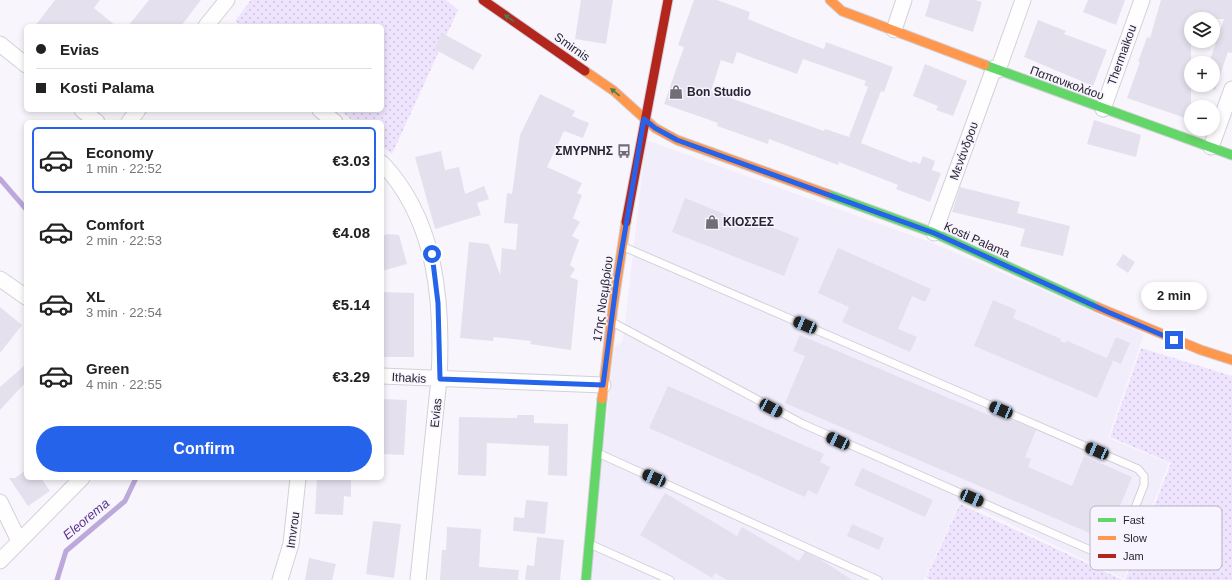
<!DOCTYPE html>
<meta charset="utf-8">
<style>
body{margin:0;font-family:Helvetica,sans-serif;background:#f2f2f2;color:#222;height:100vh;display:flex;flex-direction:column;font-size:15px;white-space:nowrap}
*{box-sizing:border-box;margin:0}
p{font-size:13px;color:#767676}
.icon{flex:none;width:22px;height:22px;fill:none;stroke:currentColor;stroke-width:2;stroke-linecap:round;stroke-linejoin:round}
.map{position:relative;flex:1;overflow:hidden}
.details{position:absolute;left:24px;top:120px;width:360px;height:360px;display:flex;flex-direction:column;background:#fff;border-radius:6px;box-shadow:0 2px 6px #0003}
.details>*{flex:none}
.banner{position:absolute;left:24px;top:24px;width:360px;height:88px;border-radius:6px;box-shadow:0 2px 6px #0003;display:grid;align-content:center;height:88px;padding:0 12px;background:#fff}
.controls{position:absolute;left:1184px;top:12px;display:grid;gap:8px}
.controls a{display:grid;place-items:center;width:36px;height:36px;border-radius:50%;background:#fff;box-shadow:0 2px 6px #0003;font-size:20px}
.end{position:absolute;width:18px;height:18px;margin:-9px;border:5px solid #2563eb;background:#fff;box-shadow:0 0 0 2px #fff}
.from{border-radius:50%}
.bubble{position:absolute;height:28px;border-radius:14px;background:#fff;box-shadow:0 2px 6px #0003;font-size:13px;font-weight:700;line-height:28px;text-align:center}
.car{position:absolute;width:12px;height:24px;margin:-12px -6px;border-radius:5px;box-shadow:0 0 3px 1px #0007;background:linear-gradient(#222 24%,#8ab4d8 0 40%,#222 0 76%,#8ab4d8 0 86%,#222 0)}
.banner b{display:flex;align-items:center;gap:14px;height:38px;font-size:15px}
.banner b+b{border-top:1px solid #e0e0e0}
.banner i{width:10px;height:10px;background:#222}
ul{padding:7px 0 0;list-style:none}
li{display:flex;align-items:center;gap:12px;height:66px;margin:0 8px 6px;padding:0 4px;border:2px solid transparent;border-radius:6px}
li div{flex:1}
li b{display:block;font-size:15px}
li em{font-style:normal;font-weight:700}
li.current{border-color:#2563eb}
li>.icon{width:36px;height:36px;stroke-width:1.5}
.button{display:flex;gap:8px;margin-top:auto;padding:8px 12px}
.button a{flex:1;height:46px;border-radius:24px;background:#2563eb;color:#fff;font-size:16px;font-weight:700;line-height:46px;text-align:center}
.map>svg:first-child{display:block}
.built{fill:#f1edfb}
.grass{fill:url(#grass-dots)}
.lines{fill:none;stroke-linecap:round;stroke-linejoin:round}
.stream{stroke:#bca8da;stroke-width:5}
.building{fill:#e5e0ee;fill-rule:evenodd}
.lane-casing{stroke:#d4d0d9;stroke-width:9}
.street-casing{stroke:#d4d0d9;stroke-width:17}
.fast-casing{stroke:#d4d0d9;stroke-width:11}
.slow-casing{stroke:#d4d0d9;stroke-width:11}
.jam-casing{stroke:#d4d0d9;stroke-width:11}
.lane{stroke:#fefeff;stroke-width:7}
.street{stroke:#fefeff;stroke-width:15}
.fast{stroke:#63d668;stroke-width:9}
.slow{stroke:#ff974d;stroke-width:9}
.jam{stroke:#b3261e;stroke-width:9}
.oneway{fill:#467e4c}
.route{stroke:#2563eb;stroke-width:5}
.labels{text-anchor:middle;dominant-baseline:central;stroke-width:3;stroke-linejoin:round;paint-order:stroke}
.street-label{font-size:12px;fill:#292530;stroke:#f7f3ff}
.poi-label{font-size:12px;font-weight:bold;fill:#292530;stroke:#f7f3ff;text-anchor:start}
.water-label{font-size:13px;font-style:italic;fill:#5d3789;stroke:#f7f3ff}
.key{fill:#f7f3ff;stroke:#b9b5c1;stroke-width:1}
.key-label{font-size:11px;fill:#292530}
</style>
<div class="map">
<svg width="1232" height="580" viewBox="0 0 1232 580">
<defs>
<pattern id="grass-dots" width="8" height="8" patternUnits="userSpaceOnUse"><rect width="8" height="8" fill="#eee4fd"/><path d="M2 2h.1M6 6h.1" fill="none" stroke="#ccc3d9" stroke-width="1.8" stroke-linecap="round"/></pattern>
</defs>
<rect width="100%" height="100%" fill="#f8f6fc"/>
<path class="built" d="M646 140 933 243 1144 334 1108 438 1169 463 1124 579 961 500 924 580H590L614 347 623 341Z"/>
<path class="grass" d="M251 0H446L458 10 392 154 382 146V122H354L340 110H382V26H242L235 21Z
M1141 348 1232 376V580H1125L1171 463 1110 437Z
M960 504 1123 580H931L926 578Z"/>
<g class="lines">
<path class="stream" d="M0 179 26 209
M57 580 66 551 125 501 136 478"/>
</g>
<path class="building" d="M55 0H100L94 8 116 26H35Z
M149 0H201L181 26H128Z
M581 0H613L606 44 575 39Z
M694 0H717L750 12 748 19 792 37 824 49 826 42 893 67 884 92 881 91 861 143 912 163 913 161 920 164 923 156 935 161 932 170 941 173 930 202 896 189 898 185 839 162 838 165 769 139 768 144 717 126 718 123 664 104 684 47 678 45ZM737 52 797 74 803 59 866 81 864 85 868 87 849 137 825 129 824 131 711 91 721 60 733 64Z
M930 0H975L982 2 973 32 925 16Z
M1088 0H1125L1116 25 1083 12Z
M1161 0H1232V53L1228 52 1215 90 1202 85H1213V63H1209L1224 19H1191V120L1127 98 1140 62H1138L1147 37 1150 38Z
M1038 20 1066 31 1064 34 1107 50 1093 86 1024 57Z
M442 33 482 55 473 70 434 49Z
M925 64 967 81 953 116 936 110 938 106 913 96Z
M540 94 575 111 572 116 589 123 583 138 564 131 547 167 582 183 577 193 582 195 573 218 580 222 572 236 579 240 570 265 575 269 570 277 578 280 571 350 530 344 531 341 494 337 493 341 460 338 469 242 489 244 500 275 502 248 516 250 518 224 504 223 507 193 512 194 520 135Z
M1094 120 1141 135 1136 157 1087 144Z
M441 151 445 170 459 167 465 194 484 186 489 199 477 203 481 215 435 229 415 157Z
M960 187 1020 202 1017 213 1070 226 1063 256 1020 246 1025 229 952 212Z
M685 198 741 221 743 216 799 238 784 276 672 232Z
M388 234 399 235 407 264 382 271V236Z
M838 248 931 289 925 302 912 296 898 329 917 337 910 352 842 322 849 307 818 293Z
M1123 254 1135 262 1128 273 1116 265Z
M382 292 414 293V357H383Z
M993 300 1016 310 1013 318 1061 339 1060 341 1065 343 1067 341 1107 358 1116 337 1130 343 1121 364 1109 359 1113 361 1097 398 974 346Z
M0 307 22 325 0 353Z
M800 335 991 416 993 412 1036 430 1025 457 1031 459 1028 467 1072 486 1084 456 1132 477 1106 540 785 403 805 356 793 351Z
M26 364V382L0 410V387Z
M668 386 824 454 820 462 830 467 817 495 808 490 805 497 649 428Z
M382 399 407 400 404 455 382 454Z
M517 415H534V423L568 424 567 476 548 475 549 446 487 443 486 476 458 475 459 417 517 418Z
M862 468 933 500 925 517 854 485Z
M26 470V478H41L50 491 28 506 9 478H15Z
M317 478H351V497L344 496 343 515 315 514Z
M665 493 737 536 742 527 799 561 805 552 820 559 852 580H727L715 573 712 578 640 535Z
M526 500 548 502 545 534 513 531 514 517 524 518Z
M373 521 401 524 394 578 366 574Z
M852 524 884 538 879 550 847 536Z
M447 527 481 529 479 567 519 570 518 580H440L442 550H446Z
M537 537 564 540 560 580H525L527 565 534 566Z
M309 558 336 564 332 580H305Z"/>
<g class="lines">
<defs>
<path id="lane" d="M614 323 803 424 1104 556 1111 555 1120 546 1144 485V476L1138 469 624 247
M600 454 878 580
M592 545 670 580"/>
<path id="street" d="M206 26 227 0
M894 30 904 0
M0 44 26 65
M998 70 1023 0
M1103 109 1142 0
M82 110 97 122
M320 110 335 122
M129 122 138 110
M1211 147 1232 89
M382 163C437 221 443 303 439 379L418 580
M934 233 994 68
M0 279 26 297
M382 376 603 385
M0 502 19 541
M0 561 82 478
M280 580 291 544 298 478"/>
<path id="fast" d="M985 65 1232 155
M827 194 934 233 1097 307
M586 580 602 399"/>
<path id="slow" d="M830 0 842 11 985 65
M585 71 614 91 655 128 677 140 827 194
M1097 307 1201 350 1232 360
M602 399 613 307 626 222"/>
<path id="jam" d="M483 0 585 71
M626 222 668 0"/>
</defs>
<use href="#lane" class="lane-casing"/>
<use href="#street" class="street-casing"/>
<use href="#fast" class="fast-casing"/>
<use href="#slow" class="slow-casing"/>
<use href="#jam" class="jam-casing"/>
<use href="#lane" class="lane"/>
<use href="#street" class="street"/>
<use href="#fast" class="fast"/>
<use href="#slow" class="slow"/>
<use href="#jam" class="jam"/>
</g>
<defs><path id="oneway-solid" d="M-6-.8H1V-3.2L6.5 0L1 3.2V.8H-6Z"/></defs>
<g class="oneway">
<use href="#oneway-solid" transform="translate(509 18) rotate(-145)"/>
<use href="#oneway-solid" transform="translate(615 92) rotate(-141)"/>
</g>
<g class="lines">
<path class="route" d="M432 254 438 303 440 379 603 385 617 278 644 119 655 128 677 140 934 233 1108 312 1174 340"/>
</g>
<defs>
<symbol id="shop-bare" viewBox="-9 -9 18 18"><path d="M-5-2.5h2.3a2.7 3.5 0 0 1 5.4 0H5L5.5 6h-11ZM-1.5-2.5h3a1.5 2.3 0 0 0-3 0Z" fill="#716e77" stroke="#f7f3ff" stroke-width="2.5" paint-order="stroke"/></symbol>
<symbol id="bus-bare" viewBox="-9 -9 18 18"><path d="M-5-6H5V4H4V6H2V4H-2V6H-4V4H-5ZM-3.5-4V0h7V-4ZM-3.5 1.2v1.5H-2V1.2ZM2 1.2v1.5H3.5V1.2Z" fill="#716e77" stroke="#f7f3ff" stroke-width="2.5" paint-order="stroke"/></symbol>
</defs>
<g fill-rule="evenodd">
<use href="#shop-bare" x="666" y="82" width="20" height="20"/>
<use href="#bus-bare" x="614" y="141" width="20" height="20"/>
<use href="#shop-bare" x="702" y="212" width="20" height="20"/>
</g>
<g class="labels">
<g class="street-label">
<text transform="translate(572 47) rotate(35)">Smirnis</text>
<text transform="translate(1122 55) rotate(-70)">Thermaikou</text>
<text transform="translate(1067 83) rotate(20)">Παπανικολάου</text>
<text transform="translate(964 151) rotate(-70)">Μενάνδρου</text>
<text transform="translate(977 240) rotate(24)">Kosti Palama</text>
<text transform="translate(603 299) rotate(-82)">17ης Νοεμβρίου</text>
<text transform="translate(409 378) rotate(3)">Ithakis</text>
<text transform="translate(436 413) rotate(-84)">Evias</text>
<text transform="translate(293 530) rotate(-82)">Imvrou</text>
</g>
<g class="poi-label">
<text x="687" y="92">Bon Studio</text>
<text x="613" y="151" text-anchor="end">ΣΜΥΡΝΗΣ</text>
<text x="723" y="222">ΚΙΟΣΣΕΣ</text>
</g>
<g class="water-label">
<text transform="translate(86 519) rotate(-40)">Eleorema</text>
</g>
</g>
<rect x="1090" y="506" width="132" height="64" rx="6" class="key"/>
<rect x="1098" y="518" width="18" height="4" fill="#63d668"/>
<rect x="1098" y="536" width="18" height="4" fill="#ff974d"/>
<rect x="1098" y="554" width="18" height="4" fill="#b3261e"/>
<g class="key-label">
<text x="1123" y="524">Fast</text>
<text x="1123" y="542">Slow</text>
<text x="1123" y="560">Jam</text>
</g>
</svg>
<div class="controls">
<a><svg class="icon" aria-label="layers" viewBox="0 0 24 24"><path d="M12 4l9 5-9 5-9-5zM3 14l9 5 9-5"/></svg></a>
<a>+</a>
<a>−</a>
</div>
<i class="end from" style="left:432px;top:254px"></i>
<i class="end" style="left:1174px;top:340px"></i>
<div class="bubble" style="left:1141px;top:282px;width:66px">2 min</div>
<i class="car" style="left:805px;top:325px;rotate:293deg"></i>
<i class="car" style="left:771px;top:408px;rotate:118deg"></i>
<i class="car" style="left:1001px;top:410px;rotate:293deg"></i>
<i class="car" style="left:838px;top:441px;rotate:295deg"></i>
<i class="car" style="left:1097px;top:451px;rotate:293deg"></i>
<i class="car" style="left:654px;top:478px;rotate:294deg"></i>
<i class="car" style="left:972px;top:498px;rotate:113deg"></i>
<div class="banner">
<b><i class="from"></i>Evias</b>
<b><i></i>Kosti Palama</b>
</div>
<section class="details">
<ul>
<li class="current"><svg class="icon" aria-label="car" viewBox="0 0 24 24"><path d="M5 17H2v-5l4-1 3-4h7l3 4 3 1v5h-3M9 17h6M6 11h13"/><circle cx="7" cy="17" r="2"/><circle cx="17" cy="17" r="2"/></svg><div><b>Economy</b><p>1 min · 22:52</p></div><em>€3.03</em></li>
<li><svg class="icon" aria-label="car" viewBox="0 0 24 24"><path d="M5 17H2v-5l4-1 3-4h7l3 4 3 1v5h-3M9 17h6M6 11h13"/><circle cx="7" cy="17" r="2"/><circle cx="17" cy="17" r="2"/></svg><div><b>Comfort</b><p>2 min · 22:53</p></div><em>€4.08</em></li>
<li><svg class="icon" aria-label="car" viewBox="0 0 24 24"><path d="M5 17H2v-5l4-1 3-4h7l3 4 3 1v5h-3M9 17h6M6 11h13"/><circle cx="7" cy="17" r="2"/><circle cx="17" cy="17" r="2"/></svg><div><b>XL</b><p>3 min · 22:54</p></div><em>€5.14</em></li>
<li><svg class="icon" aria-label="car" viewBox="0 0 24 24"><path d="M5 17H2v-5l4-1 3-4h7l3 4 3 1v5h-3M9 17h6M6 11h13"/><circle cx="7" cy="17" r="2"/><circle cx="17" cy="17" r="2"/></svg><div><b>Green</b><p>4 min · 22:55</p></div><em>€3.29</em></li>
</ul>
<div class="button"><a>Confirm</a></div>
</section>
</div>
